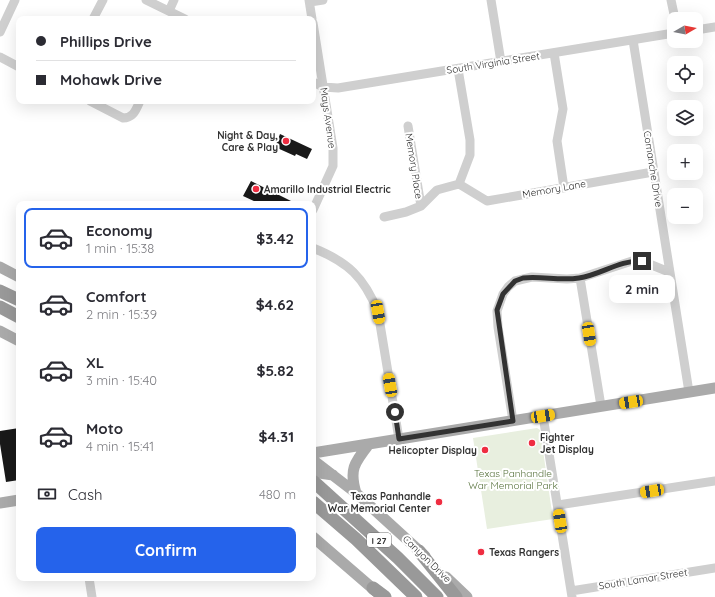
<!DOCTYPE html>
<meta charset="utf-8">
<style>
body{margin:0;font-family:Quicksand,sans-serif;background:#f7f7f7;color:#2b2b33;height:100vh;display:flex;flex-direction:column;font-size:15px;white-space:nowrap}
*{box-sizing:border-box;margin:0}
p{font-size:13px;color:#7c7c81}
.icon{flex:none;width:22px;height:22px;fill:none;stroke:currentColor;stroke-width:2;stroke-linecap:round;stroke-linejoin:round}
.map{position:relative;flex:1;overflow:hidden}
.drawer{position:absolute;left:16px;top:201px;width:300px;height:380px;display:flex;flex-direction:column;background:#fff;border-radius:8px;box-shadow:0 4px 16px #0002}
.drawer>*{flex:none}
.banner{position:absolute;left:16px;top:16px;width:300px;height:88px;border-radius:8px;box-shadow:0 4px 16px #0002;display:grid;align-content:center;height:88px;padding:0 20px;background:#fff}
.needle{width:26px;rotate:81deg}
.controls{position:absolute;left:667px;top:12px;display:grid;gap:8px}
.controls a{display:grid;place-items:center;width:36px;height:36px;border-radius:8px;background:#fff;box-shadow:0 4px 16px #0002;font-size:20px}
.end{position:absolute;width:18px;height:18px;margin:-9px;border:5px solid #323232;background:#fff;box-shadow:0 0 0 2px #fff}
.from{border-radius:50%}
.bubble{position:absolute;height:28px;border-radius:8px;background:#fff;box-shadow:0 4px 16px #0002;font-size:13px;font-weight:700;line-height:28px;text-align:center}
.car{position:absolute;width:12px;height:24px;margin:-12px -6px;border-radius:5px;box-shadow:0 0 3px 1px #0007;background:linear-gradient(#f5c518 24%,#345 0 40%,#f5c518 0 76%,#345 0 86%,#f5c518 0)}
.banner b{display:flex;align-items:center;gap:14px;height:38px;font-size:15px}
.banner b+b{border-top:1px solid #e1e1e2}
.banner i{width:10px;height:10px;background:#2b2b33}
ul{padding:7px 0 0;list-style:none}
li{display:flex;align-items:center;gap:12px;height:60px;margin:0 8px 6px;padding:0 12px;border:2px solid transparent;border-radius:8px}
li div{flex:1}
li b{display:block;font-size:15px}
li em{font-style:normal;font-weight:700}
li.on{border-color:#2563eb}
li>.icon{width:36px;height:36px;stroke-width:1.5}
.pay{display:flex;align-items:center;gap:10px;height:44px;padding:0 20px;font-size:15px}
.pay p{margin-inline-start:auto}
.action{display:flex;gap:8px;margin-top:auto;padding:8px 20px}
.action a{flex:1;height:46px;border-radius:8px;background:#2563eb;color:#fff;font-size:16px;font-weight:700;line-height:46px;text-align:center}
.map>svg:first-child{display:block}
.green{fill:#e8efdf}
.building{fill:#191919}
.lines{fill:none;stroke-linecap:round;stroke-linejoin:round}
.minor{stroke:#cfcfcf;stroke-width:9}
.major{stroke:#aaa;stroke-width:11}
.highway{stroke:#999;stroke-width:13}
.route{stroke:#323232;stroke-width:5}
.poi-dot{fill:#ef2d41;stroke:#fff;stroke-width:1.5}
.labels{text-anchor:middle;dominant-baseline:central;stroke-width:4;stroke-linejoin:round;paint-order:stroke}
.shield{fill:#fff;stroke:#707070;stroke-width:1}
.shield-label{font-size:9px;font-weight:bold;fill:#323232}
.street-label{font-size:10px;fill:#323232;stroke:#fff}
.poi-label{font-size:10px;font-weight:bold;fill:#323232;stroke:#fff;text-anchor:end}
.park-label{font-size:10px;fill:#56713b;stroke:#fff}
</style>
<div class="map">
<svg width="715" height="597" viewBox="0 0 715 597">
<rect width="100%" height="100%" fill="#fff"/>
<path class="green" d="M537 428 540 430 553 519 487 529 473 438Z"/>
<path class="building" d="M280 134 312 149 307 159 296 154 295 156 275 147Z
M251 181 297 204H260L243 196Z
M19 428V461L16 462 19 480 6 482 0 444V431Z"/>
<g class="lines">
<path class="minor" d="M146 0 185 19
M309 0 312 19
M491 0 501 62
M671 0 675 19
M310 2 323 0
M169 11 174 0
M93 19 103 0
M313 23 333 148V166L313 210
M696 30 715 27
M0 32 15 0
M633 40 689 392
M554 53 563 109 557 141 564 188
M0 57 19 67
M458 69 470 140V155L459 184 487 201 653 172
M313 82 323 87 338 88 674 33
M90 101 123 118C134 118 136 109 140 101
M408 126 421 206
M384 217 406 212 421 206 437 190 459 184
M313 248C348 262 364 277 378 312L399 439
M580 278 601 406
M543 416 572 597
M513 421 498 327 497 311 503 294 508 287 515 281 532 277 567 279 580 278 632 261H642L669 272
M558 505 715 481
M89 578 92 597
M571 591 715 568"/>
<path class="major" d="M0 267 19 277
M0 331 19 341
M313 453 715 388
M313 460 356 493 425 556
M313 472 333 475
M356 493C349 470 354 463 369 444
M0 503 19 500
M313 537 379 594
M446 577 467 597"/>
<path class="highway" d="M0 291 19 300
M0 307 19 317
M313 481 398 558 437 597
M313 502 356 539 416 597
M419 551 456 597
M373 588 385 597"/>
</g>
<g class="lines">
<path class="route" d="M395 412 399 439 513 421 497 310 503 294 515 281 523 278C542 276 560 281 579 278 601 275 619 260 642 261"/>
</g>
<g class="poi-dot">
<circle cx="286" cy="141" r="4"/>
<circle cx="256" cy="189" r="4"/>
<circle cx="532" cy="443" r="4"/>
<circle cx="485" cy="450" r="4"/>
<circle cx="439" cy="502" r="4"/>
<circle cx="481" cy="552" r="4"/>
</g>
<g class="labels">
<rect class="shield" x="367" y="533" width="24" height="14" rx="3"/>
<g class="shield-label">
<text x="379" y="540">I 27</text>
</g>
<g class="street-label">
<text transform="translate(493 63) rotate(-9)">South Virginia Street</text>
<text transform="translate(328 118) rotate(82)">Mays Avenue</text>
<text transform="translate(414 166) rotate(81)">Memory Place</text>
<text transform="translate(653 169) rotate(81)">Comanche Drive</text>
<text transform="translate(554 189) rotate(-10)">Memory Lane</text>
<text transform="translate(427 559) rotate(44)">Canyon Drive</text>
<text transform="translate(643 579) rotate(-9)">South Lamar Street</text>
</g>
<g class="poi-label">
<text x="278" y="135">Night &amp; Day,<tspan x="278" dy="12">Care &amp; Play</tspan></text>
<text x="264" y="189" text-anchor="start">Amarillo Industrial Electric</text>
<text x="540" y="437" text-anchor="start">Fighter<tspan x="540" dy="12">Jet Display</tspan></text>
<text x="477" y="450">Helicopter Display</text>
<text x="431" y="496">Texas Panhandle<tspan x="431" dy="12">War Memorial Center</tspan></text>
<text x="489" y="552" text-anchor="start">Texas Rangers</text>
</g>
<g class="park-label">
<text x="513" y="473">Texas Panhandle<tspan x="513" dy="12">War Memorial Park</tspan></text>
</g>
</g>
</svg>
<div class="controls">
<a><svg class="needle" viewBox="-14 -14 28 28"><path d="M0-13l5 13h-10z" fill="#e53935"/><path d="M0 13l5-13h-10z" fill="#7c7c81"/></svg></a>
<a><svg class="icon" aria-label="locate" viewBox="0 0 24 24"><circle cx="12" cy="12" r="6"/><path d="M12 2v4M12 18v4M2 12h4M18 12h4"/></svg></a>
<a><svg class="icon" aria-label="layers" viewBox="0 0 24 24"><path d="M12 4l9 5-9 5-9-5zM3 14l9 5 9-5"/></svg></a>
<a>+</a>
<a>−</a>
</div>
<i class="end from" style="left:395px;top:412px"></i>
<i class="end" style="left:642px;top:261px"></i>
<div class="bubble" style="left:609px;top:275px;width:66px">2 min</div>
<i class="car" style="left:378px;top:312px;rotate:170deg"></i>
<i class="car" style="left:589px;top:334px;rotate:171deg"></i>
<i class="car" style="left:390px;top:385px;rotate:350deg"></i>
<i class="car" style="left:631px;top:402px;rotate:261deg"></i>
<i class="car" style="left:543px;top:416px;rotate:81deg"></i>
<i class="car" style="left:652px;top:491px;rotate:261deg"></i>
<i class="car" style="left:560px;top:521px;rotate:351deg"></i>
<div class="banner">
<b><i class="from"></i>Phillips Drive</b>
<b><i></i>Mohawk Drive</b>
</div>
<section class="drawer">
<ul>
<li class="on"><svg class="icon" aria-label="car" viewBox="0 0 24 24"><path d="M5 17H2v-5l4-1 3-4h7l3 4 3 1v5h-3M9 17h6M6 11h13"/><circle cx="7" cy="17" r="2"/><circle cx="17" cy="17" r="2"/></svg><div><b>Economy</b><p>1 min · 15:38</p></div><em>$3.42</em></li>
<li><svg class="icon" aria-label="car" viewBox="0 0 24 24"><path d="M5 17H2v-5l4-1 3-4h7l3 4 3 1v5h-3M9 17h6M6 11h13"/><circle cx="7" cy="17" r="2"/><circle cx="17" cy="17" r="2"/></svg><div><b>Comfort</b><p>2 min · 15:39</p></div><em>$4.62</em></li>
<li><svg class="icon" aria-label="car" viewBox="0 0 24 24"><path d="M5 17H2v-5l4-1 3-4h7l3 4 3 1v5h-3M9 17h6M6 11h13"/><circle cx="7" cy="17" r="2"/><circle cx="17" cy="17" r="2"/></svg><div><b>XL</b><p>3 min · 15:40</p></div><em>$5.82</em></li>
<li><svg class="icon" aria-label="car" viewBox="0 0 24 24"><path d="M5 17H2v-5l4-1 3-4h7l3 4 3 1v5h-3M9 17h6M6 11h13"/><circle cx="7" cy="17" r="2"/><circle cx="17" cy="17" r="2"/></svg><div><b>Moto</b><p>4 min · 15:41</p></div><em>$4.31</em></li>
</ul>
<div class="pay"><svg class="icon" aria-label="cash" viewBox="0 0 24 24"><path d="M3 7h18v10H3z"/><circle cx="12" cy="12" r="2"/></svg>Cash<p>480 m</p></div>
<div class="action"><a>Confirm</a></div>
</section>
</div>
